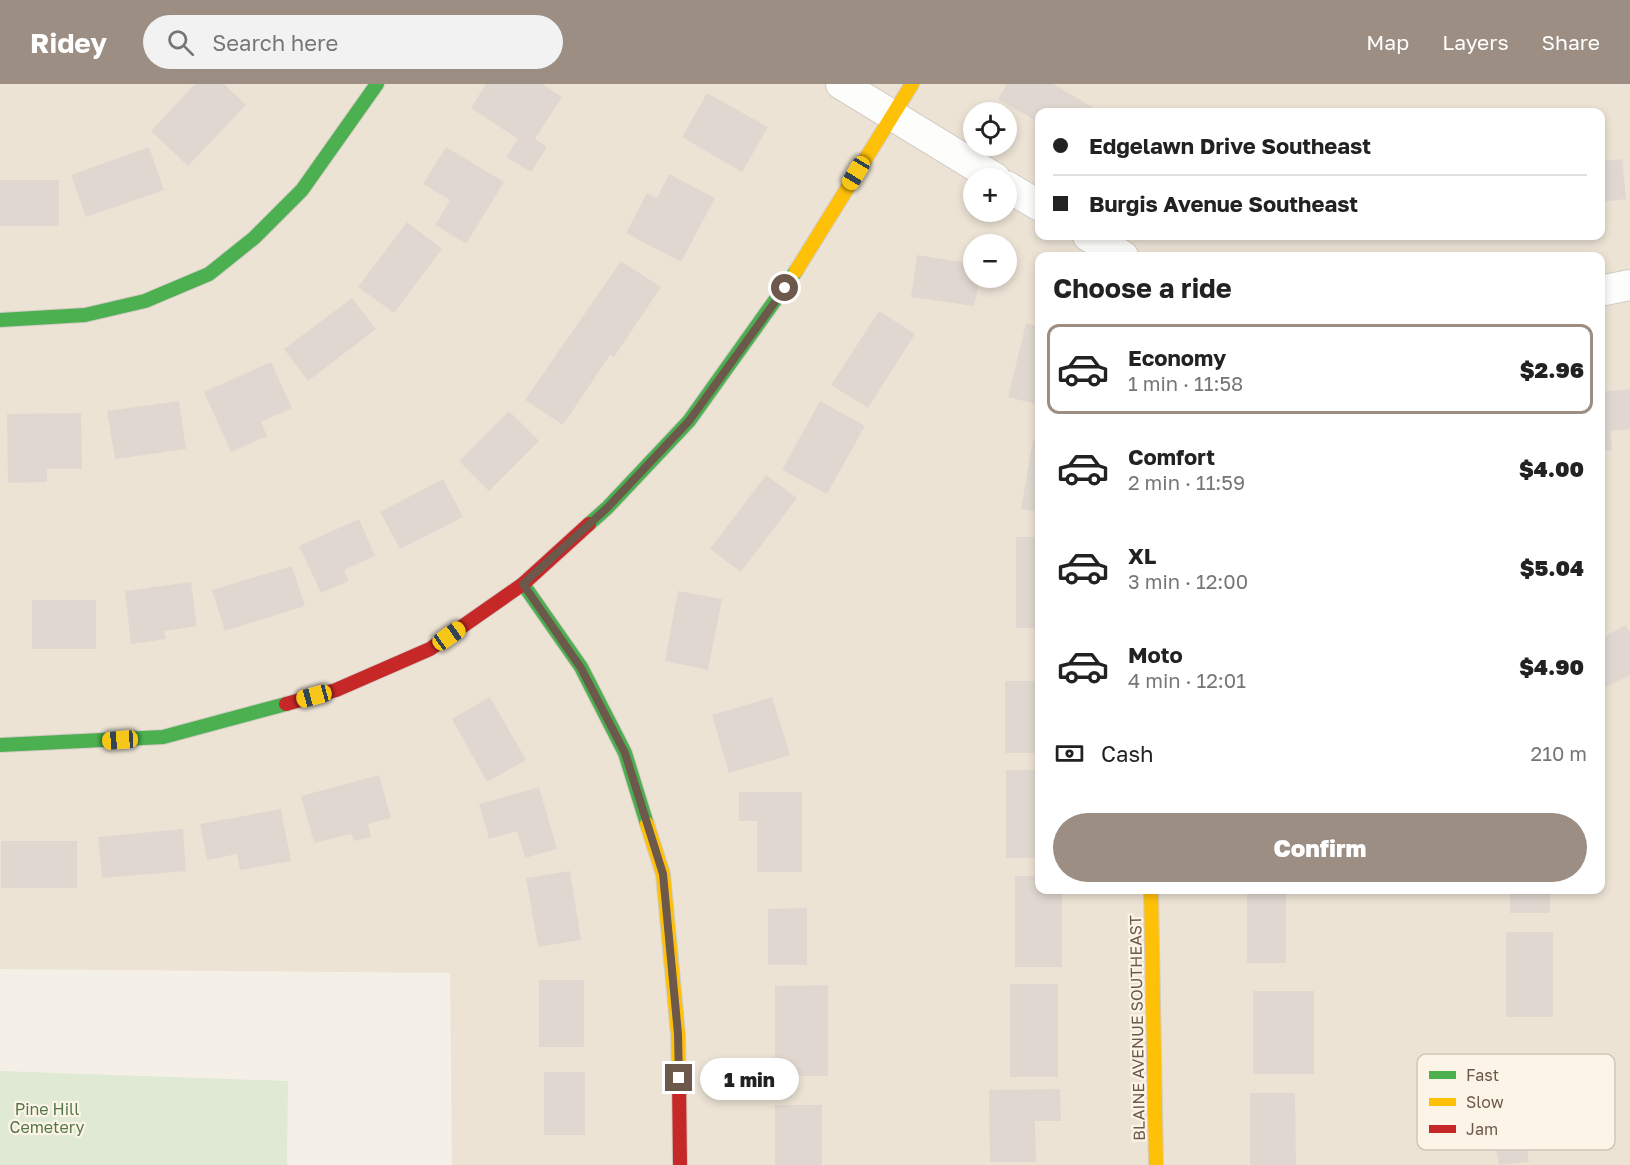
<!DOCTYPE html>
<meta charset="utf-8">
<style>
body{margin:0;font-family:"Golos Text",sans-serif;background:#f2f2f2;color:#222;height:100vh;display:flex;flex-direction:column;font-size:22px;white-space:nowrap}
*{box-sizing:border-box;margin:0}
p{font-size:20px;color:#767676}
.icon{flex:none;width:33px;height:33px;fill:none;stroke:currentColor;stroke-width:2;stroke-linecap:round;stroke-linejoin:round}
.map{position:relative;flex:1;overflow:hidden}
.sheet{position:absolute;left:1035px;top:168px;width:570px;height:642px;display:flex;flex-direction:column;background:#fff;border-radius:12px;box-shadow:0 3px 9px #0003}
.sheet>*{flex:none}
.banner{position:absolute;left:1035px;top:24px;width:570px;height:132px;border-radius:12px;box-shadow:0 3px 9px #0003;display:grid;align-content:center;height:132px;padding:0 18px;background:#fff}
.tools{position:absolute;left:963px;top:18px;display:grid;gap:12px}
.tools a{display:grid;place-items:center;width:54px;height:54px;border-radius:50%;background:#fff;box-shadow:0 3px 9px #0003;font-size:30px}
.end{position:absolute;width:27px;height:27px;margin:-14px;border:8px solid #6d594b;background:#fff;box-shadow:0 0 0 3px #fff}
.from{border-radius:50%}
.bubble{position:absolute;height:42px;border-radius:21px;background:#fff;box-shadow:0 3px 9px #0003;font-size:20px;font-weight:800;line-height:42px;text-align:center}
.car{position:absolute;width:18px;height:36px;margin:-18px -9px;border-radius:8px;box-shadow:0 0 4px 2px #0007;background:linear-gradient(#f5c518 24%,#345 0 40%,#f5c518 0 76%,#345 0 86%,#f5c518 0)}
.banner b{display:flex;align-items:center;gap:21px;height:57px;font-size:22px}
.banner b+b{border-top:2px solid #e0e0e0}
.banner i{width:15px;height:15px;background:#222}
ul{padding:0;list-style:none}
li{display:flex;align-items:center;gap:18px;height:90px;margin:0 12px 9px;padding:0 6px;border:3px solid transparent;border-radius:12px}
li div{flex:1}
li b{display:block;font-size:22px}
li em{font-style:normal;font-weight:800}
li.active{border-color:#9c8e82}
li>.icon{width:54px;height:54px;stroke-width:1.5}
h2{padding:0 18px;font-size:27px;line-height:72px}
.pay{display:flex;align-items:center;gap:15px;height:66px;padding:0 18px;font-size:22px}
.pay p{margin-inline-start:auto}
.cta{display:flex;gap:12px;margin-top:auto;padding:12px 18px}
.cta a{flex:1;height:69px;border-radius:36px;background:#9c8e82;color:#fff;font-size:24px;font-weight:800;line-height:69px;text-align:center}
header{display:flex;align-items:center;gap:36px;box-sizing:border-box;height:84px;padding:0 30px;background:#9c8e82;color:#fff}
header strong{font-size:28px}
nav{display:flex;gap:33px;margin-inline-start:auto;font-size:21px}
.search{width:420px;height:54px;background:#f2f2f2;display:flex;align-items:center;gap:15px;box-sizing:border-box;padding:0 21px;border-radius:33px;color:#767676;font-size:22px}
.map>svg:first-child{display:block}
.residential{fill:#ece3d5;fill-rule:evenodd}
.green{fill:#dfe9d3}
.building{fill:#e0d8d0}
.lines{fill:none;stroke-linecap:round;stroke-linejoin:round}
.street-casing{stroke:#d2cdc6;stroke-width:32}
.fast-casing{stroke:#d2ccc4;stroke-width:16}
.slow-casing{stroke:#d2ccc4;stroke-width:16}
.jam-casing{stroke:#d2ccc4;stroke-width:16}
.street{stroke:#fdfdfb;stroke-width:30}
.fast{stroke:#4caf50;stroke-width:14}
.slow{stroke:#ffc107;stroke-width:14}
.jam{stroke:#c62828;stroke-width:14}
.route{stroke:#6d594b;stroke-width:8}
.labels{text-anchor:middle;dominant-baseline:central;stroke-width:4.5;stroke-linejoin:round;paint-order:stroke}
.street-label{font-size:16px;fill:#6d594b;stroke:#fcf5e7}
.park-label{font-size:16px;fill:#547748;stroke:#fcf5e7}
.key{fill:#fcf5e7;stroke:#d1c6b8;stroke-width:1.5}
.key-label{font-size:16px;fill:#6d594b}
</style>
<header>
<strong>Ridey</strong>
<div class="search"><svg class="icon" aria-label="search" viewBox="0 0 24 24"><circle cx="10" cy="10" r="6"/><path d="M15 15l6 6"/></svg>Search here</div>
<nav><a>Map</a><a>Layers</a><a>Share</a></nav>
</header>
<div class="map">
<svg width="1630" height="1081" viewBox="0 0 1630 1081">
<rect width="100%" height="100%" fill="#f4f0e7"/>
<path class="residential" d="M0 0H1630V1081H452L450 889 0 885ZM974 28H1006V62H974ZM1040 28H1600V152H1040ZM974 94H1006V128H974ZM974 160H1006V194H974ZM1040 172H1600V806H1040Z"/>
<path class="green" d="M0 987 288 997 287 1081H0Z"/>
<path class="building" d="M195 0H224L246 21 188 82 151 47Z
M486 0H542L562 13 535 55 547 63 531 88 506 73 518 55 471 24Z
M1007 0H1053L1101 28H1040V39L998 15Z
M707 9 768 43 742 88 682 53Z
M149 63 164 106 86 133 71 91Z
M446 63 504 98 466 160 435 141 450 116 423 100Z
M1622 75 1626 115 1600 118V77Z
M669 90 715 114 681 178 626 149 647 109 657 114Z
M0 96H59V142H0Z
M407 138 442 165 394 229 358 203Z
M917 171 974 180V194H980L974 222 911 213Z
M621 177 661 203 614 273 610 271 563 341 525 316Z
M352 214 376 245 308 297 284 265Z
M879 227 915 250 868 324 831 301Z
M1026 239 1040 243V321L1008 313Z
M271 278 292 324 261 338 267 352 231 368 204 308Z
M1630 305V345L1610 347 1612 366 1600 367V308Z
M179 317 186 365 115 375 107 327Z
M820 317 865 342 827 410 782 386Z
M509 327 539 357 489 407 459 377Z
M81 329 82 385H47V398L8 399 7 330Z
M1033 356 1040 357V428L1021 425Z
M766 391 797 414 741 488 710 465Z
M443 395 463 433 400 465 380 428Z
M359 435 375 472 344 486 349 497 321 509 299 462Z
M1016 453H1040V544H1016Z
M292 482 305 522 225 547 212 506Z
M191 498 197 542 164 547 166 555 131 560 125 507Z
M678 507 722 515 708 586 665 577Z
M32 516H96V565H32Z
M1626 541 1630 549V591L1600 606V555Z
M1005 597H1040V669H1005Z
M490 613 526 676 487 698 452 635Z
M772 613 790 671 729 689 712 631Z
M1006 686H1040V774H1006Z
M379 691 391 734 368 740 371 753 354 757 351 750 314 759 301 712Z
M539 703 557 765 525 774 517 747 489 755 479 720Z
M739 708H802V788H757V737H739Z
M281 725 291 777 240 786 237 770 207 776 200 740Z
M183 745 186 787 102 794 98 753Z
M1 757H77V804H1Z
M570 787 581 856 538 863 526 794Z
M1015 792H1040V806H1062V883H1015Z
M1247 806H1286V879H1247Z
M1510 806H1550V829H1510Z
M807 824V881H768V825Z
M1506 848H1553V933H1506Z
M539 896H584V963H539Z
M1010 900H1058V993H1010Z
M828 901V992H775V902Z
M1253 907H1314V990H1253Z
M1547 974 1559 1042 1524 1048 1529 1078 1499 1081 1483 985Z
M544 988H585V1051H544Z
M1060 1005 1061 1037H1035L1036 1078H990L989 1006Z
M1250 1009H1295L1296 1081H1250Z
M775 1021H822V1081H775Z"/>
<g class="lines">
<defs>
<path id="street" d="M841 0 995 94
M1006 102 1040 122
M1088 152 1123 172
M1600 207 1630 201"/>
<path id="fast" d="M0 236 85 231 145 217 209 190 254 154 302 106 377 0
M589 440 607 424 689 337 796 187
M523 500 581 583 625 669 647 740
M0 661 163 653 286 620"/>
<path id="slow" d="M796 187 912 0
M647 740 663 790 678 950 679 997
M1151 806 1156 1081"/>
<path id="jam" d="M286 620 336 606 430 565 523 500 589 440
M679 997 680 1081"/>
</defs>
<use href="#street" class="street-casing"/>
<use href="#fast" class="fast-casing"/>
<use href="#slow" class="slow-casing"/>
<use href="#jam" class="jam-casing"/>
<use href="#street" class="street"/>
<use href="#fast" class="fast"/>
<use href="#slow" class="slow"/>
<use href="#jam" class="jam"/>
</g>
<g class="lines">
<path class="route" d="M679 994 678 950 663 790 625 669 581 584 523 500 607 424 689 337 785 204"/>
</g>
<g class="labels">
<g class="street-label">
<text transform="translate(1137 944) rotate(-91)">BLAINE AVENUE SOUTHEAST</text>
</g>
<g class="park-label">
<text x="47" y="1025">Pine Hill<tspan x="47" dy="18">Cemetery</tspan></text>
</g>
</g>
<rect x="1417" y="970" width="198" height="96" rx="9" class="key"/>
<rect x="1429" y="987" width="27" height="8" fill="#4caf50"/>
<rect x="1429" y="1014" width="27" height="8" fill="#ffc107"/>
<rect x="1429" y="1041" width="27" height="8" fill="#c62828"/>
<g class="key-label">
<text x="1466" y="997">Fast</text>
<text x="1466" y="1024">Slow</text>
<text x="1466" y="1051">Jam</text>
</g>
</svg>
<div class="tools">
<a><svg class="icon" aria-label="locate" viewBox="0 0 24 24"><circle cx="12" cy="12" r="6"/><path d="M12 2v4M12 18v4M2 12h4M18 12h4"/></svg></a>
<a>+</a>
<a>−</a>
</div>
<i class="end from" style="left:785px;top:204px"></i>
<i class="end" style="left:679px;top:994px"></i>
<div class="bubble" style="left:700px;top:974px;width:99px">1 min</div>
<i class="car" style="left:856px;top:89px;rotate:211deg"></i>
<i class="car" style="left:449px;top:552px;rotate:55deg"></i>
<i class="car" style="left:314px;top:612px;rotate:255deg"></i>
<i class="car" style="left:120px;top:656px;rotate:266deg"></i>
<div class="banner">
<b><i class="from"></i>Edgelawn Drive Southeast</b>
<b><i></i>Burgis Avenue Southeast</b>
</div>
<section class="sheet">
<h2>Choose a ride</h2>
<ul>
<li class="active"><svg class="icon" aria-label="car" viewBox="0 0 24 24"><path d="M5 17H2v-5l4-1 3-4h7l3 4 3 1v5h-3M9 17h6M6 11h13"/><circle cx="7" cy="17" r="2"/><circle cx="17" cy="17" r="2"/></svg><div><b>Economy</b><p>1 min · 11:58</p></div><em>$2.96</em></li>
<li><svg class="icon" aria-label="car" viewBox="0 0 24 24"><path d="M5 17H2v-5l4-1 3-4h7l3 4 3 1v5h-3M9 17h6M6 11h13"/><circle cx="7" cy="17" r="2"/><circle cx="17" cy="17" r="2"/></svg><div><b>Comfort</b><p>2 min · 11:59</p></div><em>$4.00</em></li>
<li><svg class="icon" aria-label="car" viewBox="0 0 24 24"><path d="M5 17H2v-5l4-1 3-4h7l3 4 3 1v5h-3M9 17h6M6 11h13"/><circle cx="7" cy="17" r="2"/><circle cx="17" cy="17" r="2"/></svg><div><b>XL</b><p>3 min · 12:00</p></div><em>$5.04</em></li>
<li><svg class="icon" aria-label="car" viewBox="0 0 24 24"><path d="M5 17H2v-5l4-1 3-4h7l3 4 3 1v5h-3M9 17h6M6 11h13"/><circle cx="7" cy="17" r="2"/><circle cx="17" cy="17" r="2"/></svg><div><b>Moto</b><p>4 min · 12:01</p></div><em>$4.90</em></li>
</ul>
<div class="pay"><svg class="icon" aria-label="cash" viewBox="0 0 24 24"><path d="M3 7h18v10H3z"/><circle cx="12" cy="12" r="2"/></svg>Cash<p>210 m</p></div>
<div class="cta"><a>Confirm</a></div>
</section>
</div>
